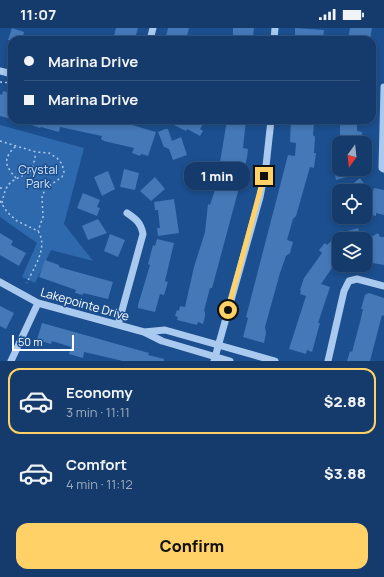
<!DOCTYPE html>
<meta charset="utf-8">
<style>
body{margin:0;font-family:Manrope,sans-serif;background:#1d4271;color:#f1f3f6;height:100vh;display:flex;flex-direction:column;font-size:15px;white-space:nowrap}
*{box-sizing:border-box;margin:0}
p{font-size:13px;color:#9dadc1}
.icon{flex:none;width:22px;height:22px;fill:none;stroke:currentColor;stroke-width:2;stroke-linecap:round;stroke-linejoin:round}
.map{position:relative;height:333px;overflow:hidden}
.side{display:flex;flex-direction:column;background:#143b6b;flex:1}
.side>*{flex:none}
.top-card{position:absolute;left:8px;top:8px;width:368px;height:88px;border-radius:12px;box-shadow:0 2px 6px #0003,0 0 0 1px #33557e;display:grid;align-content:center;height:88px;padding:0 16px;background:#143b6b}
.needle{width:26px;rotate:195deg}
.tools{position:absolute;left:332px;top:108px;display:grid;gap:8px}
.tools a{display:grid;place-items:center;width:40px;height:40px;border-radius:8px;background:#143b6b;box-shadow:0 2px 6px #0003,0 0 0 1px #33557e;font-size:20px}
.scale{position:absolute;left:12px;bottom:10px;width:62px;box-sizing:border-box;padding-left:4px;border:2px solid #fff;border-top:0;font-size:11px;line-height:14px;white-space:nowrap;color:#fff;-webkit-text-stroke:3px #1b4f8f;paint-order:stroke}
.end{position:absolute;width:18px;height:18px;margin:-9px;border:5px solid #ffd166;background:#111;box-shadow:0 0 0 2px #111}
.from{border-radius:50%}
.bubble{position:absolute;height:28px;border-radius:12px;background:#143b6b;box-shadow:0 2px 6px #0003,0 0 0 1px #33557e;font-size:13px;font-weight:800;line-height:28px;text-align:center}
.top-card b{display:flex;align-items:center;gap:14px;height:38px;font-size:15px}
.top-card b+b{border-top:1px solid #33557e}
.top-card i{width:10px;height:10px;background:#f1f3f6}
ul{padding:7px 0 0;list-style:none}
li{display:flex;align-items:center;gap:12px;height:66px;margin:0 8px 6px;padding:0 8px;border:2px solid transparent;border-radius:12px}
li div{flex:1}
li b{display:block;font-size:15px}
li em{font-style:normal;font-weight:800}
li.on{border-color:#ffd166}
li>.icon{width:36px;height:36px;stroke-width:1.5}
.primary-button{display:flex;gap:8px;margin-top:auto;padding:8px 16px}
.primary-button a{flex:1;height:46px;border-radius:12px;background:#ffd166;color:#111;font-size:16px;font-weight:800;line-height:46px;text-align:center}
.status{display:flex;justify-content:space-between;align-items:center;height:28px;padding:0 20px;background:#143b6b;direction:ltr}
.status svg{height:11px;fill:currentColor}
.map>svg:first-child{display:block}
.green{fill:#2e69ad}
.building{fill:#4478b7}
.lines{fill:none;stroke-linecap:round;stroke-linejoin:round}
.path{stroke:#a9c9ee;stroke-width:1.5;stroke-dasharray:2 3;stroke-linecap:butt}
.minor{stroke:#a9c9ee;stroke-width:7}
.route{stroke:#ffd166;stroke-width:5}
.labels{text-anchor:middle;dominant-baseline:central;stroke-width:3;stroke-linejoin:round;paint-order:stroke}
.park-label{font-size:12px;fill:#cfe3fa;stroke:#1b4f8f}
.street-label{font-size:12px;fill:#fff;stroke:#1b4f8f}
</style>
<div class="status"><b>11:07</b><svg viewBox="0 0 49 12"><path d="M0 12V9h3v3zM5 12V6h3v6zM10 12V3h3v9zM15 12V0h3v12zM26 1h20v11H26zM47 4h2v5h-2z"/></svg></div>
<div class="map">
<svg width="384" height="333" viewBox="0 0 384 333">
<rect width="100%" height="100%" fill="#1b4f8f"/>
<path class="green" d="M0 97 84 120 64 196 93 233 51 222 35 255 22 249 37 215 0 189Z"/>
<path class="building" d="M12 0 24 4 22 12H8Z
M116 0H138L136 7 146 9 145 12H113Z
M168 0H189L186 12H165Z
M233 0H254L253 9 233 8Z
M295 0 324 2 323 12H300V9H295Z
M350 0H372L370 12H348Z
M10 52H12V91L0 88V66L2 67 3 63 7 64Z
M23 92H123L132 97 156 104 148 128 141 126 140 128 132 125 134 120 104 113 101 111 102 108 60 99 59 104 41 99 40 100 23 94Z
M177 92H197L203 96 200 101 203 103 200 108 187 101 186 103 174 97Z
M227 92H246L243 120 248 121 247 130 214 253 212 260H210L204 283 205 284V288L203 296 198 294 197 297 177 292 178 289 175 288 177 282 179 283 180 278 185 279 194 239 205 204 208 176 210 177 215 162 218 163 222 146 224 135 220 134Z
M291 92H312V94L314 95 313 107 315 109 314 125H316L314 140 310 139 296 188 293 191 287 212 293 214 290 225 286 228 280 245 265 299 266 305 264 315 243 309 248 290 246 289 288 127 295 128 296 115 290 114Z
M340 92H357V103L362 104 361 115H340Z
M165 101H168L172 113 181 109 187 127 173 132 169 121 164 119 158 104Z
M124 141 139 145 135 162 120 159Z
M336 141H367V143L336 152 334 143H336Z
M108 143 115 161 102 168 94 149Z
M155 149 165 161 151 173 140 163Z
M360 150 372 167 374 160 384 162V187L376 185V188L365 185V163H344Z
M83 165 100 172 97 179 100 180 97 188 77 180Z
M174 171 179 205 158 208 157 200H160L158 182H155L154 174Z
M98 191 107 205 88 212 82 198Z
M358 200 362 211H342L341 205Z
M0 205 13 213 11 217 26 225 19 238 0 227Z
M378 205 380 209H384V237L366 234 367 227H365V224L368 207 373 208Z
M110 206 125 212 118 229 104 223Z
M157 211 174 215 165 253 168 254 164 267 160 266 155 284 138 280V277L150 237 148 236 153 217 155 218Z
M332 212 339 219V241L334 237 321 256 330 259 318 295H320L312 324 307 322 306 326 289 321 306 268 300 266 301 263 300 262 304 250 322 225 319 222 325 215 327 217Z
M45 232 59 237V239L113 254 108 271 83 265V267L75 265 76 262 39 249Z
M369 265 384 270V288L382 287 370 333H347L350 323 352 324 360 294 363 281H361L365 267Z
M0 278 14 285 6 301 0 298Z
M42 295 149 325 148 327 164 331V333H123L84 324 83 330 69 326 71 319 52 313 51 316 37 312Z"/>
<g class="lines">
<path class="path" d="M0 54 12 55
M150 92 157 94 161 92
M0 113 36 124 49 125 57 130 62 136 64 144 62 149 46 160 42 168 43 189 38 203
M16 150C4 137 3 130 16 118
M0 160H5
M0 173 7 184 17 193 38 203C49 220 33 240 27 255
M2 175C7 149 13 155 32 142L36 125"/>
<path class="minor" d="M150 12 153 0
M274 12 275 0
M0 43 12 46
M384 59 382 140 384 141
M0 254 38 275 144 304 162 313 230 333
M118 297 143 206C141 195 136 191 127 185
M144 304 165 302 275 333
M11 333 38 275
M214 333 260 169 266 138 271 92
M328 333 344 263 349 253 357 251 384 258"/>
</g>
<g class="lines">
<path class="route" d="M228 282 264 148"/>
</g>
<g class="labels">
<g class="park-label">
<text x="38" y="141">Crystal<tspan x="38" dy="14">Park</tspan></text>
</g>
<g class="street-label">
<text transform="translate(85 276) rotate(16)">Lakepointe Drive</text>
</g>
</g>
</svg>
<div class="tools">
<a><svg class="needle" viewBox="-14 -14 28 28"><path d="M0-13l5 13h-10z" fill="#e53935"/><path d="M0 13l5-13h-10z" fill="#9dadc1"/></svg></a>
<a><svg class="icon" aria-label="locate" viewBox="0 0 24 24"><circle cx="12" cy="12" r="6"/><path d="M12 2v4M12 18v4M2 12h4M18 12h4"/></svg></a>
<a><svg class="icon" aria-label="layers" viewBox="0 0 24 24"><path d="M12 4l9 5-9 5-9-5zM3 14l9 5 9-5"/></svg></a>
</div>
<div class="scale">50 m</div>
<i class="end from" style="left:228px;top:282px"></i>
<i class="end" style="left:264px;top:148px"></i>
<div class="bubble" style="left:184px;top:134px;width:66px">1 min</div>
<div class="top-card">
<b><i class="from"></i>Marina Drive</b>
<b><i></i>Marina Drive</b>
</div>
</div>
<section class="side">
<ul>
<li class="on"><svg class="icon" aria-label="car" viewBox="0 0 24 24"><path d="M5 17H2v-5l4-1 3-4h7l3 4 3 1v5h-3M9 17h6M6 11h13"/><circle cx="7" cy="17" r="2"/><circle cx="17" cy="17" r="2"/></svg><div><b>Economy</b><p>3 min · 11:11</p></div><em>$2.88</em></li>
<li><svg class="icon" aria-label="car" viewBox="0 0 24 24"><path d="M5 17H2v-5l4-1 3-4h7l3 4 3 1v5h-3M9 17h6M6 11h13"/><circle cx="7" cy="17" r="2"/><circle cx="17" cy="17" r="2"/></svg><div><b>Comfort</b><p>4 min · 11:12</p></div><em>$3.88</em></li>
</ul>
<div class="primary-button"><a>Confirm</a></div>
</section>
